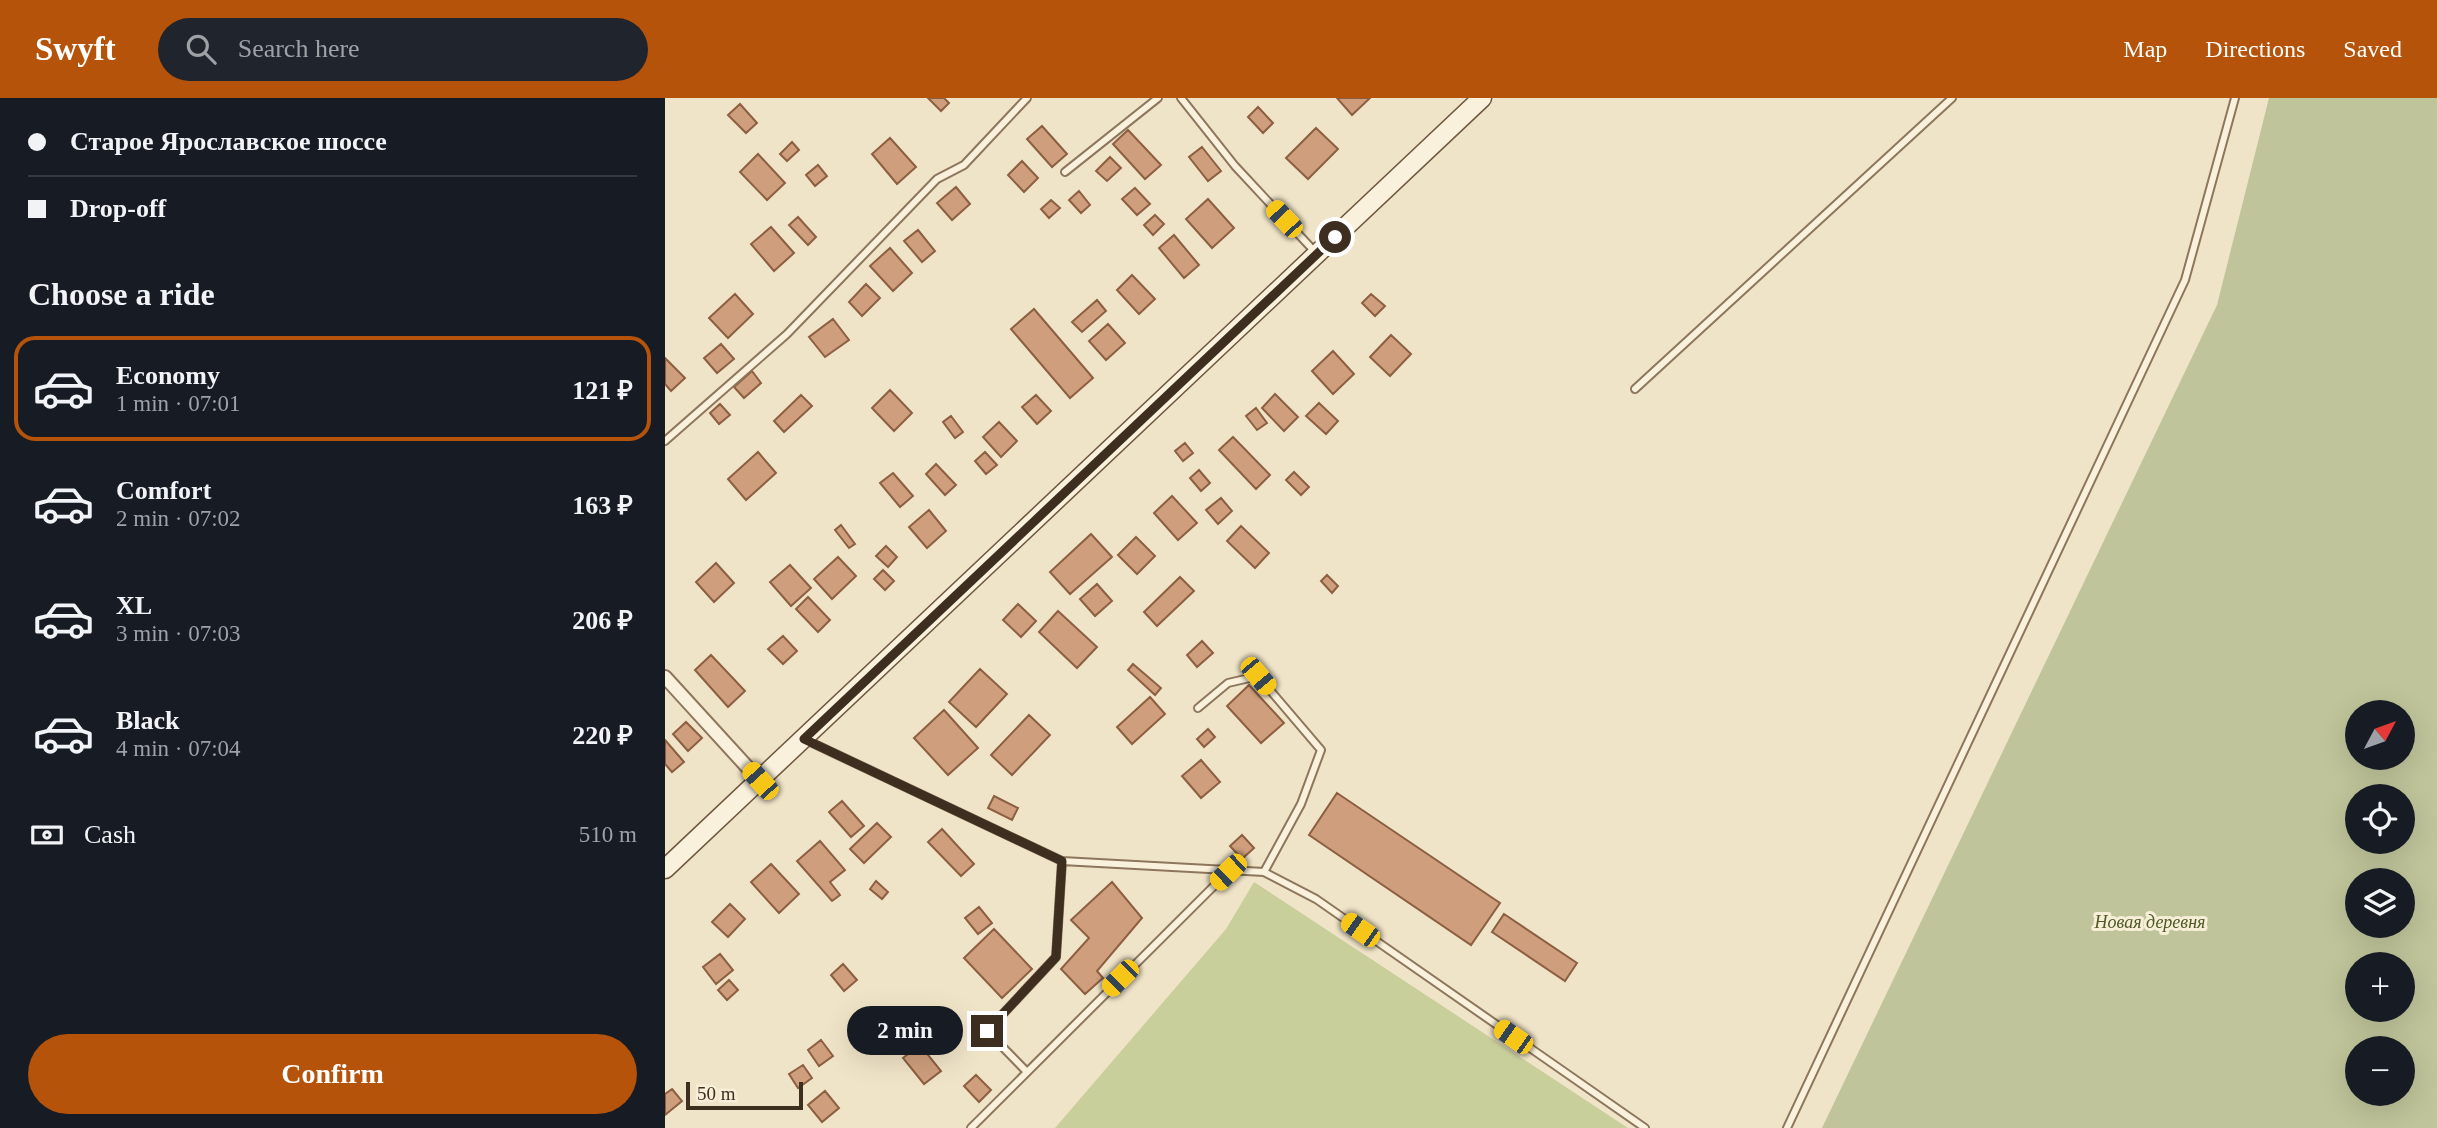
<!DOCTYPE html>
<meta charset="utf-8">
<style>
body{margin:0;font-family:"Times New Roman",serif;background:#20242c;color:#f1f3f6;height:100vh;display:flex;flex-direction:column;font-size:26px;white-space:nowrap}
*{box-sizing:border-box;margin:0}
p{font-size:23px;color:#9ea1a6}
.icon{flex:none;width:38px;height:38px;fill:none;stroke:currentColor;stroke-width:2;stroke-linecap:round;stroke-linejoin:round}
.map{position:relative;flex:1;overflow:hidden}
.panel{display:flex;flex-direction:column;background:#171b24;width:665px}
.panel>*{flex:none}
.top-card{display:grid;align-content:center;height:154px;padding:0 28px;background:#171b24}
.needle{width:46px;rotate:49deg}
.controls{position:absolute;left:1680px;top:602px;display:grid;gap:14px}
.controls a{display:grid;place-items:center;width:70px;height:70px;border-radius:50%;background:#171b24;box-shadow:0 7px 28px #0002;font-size:35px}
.scale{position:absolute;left:21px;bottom:18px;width:117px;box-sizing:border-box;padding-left:7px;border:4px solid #3d2e20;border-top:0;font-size:19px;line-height:24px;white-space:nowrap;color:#3d2e20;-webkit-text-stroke:5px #f7eed8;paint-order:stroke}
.end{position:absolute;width:32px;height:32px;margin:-16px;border:9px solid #3d2e20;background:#fff;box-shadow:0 0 0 4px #fff}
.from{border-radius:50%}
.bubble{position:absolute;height:49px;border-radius:24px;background:#171b24;box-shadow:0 7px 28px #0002;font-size:23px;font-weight:700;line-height:49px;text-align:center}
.car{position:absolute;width:21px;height:42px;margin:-21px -10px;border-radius:9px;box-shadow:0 0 5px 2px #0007;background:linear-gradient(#f5c518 24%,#345 0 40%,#f5c518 0 76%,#345 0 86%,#f5c518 0)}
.top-card b{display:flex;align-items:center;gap:24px;height:66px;font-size:26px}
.top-card b+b{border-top:2px solid #363941}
.top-card i{width:18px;height:18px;background:#f1f3f6}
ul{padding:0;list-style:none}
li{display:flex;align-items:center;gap:21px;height:105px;margin:0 14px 10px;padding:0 14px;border:4px solid transparent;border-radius:21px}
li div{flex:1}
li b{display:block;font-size:26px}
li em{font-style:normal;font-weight:700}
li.selected{border-color:#b45309}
li>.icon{width:63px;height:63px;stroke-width:1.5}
h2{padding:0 28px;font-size:32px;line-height:84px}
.pay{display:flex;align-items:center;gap:18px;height:77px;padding:0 28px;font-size:26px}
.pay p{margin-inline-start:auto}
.action{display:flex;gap:14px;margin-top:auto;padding:14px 28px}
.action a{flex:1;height:80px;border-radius:42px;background:#b45309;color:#fff;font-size:28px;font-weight:700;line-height:80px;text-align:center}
header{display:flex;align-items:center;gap:42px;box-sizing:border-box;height:98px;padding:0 35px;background:#b45309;color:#fff}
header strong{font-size:33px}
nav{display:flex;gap:38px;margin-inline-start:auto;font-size:24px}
.search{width:490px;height:63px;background:#20242c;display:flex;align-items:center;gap:18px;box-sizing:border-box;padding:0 24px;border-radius:38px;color:#9ea1a6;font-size:26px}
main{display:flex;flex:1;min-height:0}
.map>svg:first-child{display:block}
.green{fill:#c9cf9b}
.cemetery{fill:#bfc49a;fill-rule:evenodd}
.building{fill:#cf9f7d;stroke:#8d5f41;stroke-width:2}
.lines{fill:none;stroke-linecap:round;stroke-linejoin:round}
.service-casing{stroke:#8d765c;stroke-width:10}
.minor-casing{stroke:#8d765c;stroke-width:16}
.secondary-casing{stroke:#6f573f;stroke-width:21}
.service{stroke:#faf1dc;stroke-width:6}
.minor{stroke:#faf1dc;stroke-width:12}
.secondary{stroke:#faf1dc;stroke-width:18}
.route{stroke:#3d2e20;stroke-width:9}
.labels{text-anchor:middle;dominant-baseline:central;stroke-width:6;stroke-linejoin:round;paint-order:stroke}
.park-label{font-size:18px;font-style:italic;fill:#4d5a26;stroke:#f7eed8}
</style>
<header>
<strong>Swyft</strong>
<div class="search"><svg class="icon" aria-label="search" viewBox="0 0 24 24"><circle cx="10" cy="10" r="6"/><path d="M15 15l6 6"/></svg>Search here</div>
<nav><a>Map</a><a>Directions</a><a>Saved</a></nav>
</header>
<main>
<section class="panel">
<div class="top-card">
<b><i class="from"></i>Старое Ярославское шоссе</b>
<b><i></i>Drop-off</b>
</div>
<h2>Choose a ride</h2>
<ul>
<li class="selected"><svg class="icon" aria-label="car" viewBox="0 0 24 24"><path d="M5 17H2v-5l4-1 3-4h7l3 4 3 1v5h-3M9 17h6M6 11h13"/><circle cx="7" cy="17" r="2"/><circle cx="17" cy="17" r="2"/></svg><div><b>Economy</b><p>1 min · 07:01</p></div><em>121 ₽</em></li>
<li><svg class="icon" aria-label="car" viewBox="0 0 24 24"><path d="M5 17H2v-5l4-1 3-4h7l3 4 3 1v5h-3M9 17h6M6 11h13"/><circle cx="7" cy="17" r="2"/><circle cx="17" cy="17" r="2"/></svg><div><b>Comfort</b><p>2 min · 07:02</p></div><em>163 ₽</em></li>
<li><svg class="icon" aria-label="car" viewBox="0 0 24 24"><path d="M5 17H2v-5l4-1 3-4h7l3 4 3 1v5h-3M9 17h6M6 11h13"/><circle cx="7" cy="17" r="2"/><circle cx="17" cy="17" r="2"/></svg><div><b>XL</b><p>3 min · 07:03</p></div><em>206 ₽</em></li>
<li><svg class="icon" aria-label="car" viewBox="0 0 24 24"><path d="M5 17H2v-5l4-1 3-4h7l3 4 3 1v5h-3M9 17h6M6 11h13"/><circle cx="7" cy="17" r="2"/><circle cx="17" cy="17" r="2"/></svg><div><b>Black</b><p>4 min · 07:04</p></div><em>220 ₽</em></li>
</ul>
<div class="pay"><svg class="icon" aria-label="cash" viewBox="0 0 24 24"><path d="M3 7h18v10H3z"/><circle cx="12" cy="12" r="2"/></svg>Cash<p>510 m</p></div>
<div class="action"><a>Confirm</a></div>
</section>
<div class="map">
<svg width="1772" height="1030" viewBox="0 0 1772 1030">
<rect width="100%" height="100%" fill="#f0e4c8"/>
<path class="green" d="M589 784 963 1030H390L561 831Z"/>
<path class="cemetery" d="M1604 0H1772V1030H1157L1552 207ZM1692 614H1738V660H1692ZM1692 698H1738V744H1692ZM1692 782H1738V828H1692ZM1692 866H1738V912H1692ZM1692 950H1738V996H1692Z"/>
<path class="building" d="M263 0H279L284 5 276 13Z
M672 0H705L687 17Z
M75 6 92 25 81 35 63 17Z
M593 9 608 25 598 35 583 19Z
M377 28 402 56 387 69 362 41Z
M651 30 673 51 643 81 621 60Z
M463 32 496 67 480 81 448 46Z
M225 40 251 69 232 86 207 56Z
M127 44 134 52 122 63 115 56Z
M537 49 556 73 543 83 524 59Z
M93 56 120 85 102 102 75 74Z
M445 59 456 70 442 83 431 73Z
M357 63 373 80 359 94 343 77Z
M153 67 162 78 150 88 141 77Z
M291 89 305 106 287 122 272 105Z
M470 90 485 106 472 117 457 101Z
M414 93 425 107 416 115 404 102Z
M543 101 569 130 547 150 521 121Z
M386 102 395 110 384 120 376 111Z
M490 117 499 126 488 137 479 127Z
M133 119 151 139 143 147 124 127Z
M106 129 129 155 109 173 86 146Z
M253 132 270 153 257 164 239 143Z
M509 137 534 167 519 180 494 150Z
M225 150 247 175 228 193 205 168Z
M467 177 490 201 474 216 452 192Z
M201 186 215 200 197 218 184 204Z
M70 196 88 216 63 240 44 220Z
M706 196 720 208 710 218 697 205Z
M432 202 441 213 417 234 407 224Z
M369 211 428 280 405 300 346 231Z
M168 221 184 242 160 259 144 239Z
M443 226 460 245 441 262 424 243Z
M726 237 746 256 725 278 705 259Z
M56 246 69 261 52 275 39 260Z
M668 253 689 276 668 296 647 273Z
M0 260 20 280 6 293 0 286Z
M87 273 96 285 79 300 69 289Z
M225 292 247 315 229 333 207 310Z
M610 296 633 319 619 333 597 310Z
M136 297 147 308 119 334 109 323Z
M371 297 386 313 372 326 357 309Z
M654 305 673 323 661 336 641 318Z
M55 306 65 317 54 326 45 315Z
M591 310 602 325 592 332 581 318Z
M286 318 298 334 290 340 278 324Z
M334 324 352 343 336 359 318 339Z
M568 339 605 377 591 391 554 352Z
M520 345 528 355 518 363 510 353Z
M93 354 111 375 81 402 63 381Z
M320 354 332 367 321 376 310 363Z
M271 366 291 387 280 397 261 376Z
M534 372 545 385 536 393 525 380Z
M629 374 644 389 636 397 621 382Z
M228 375 248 398 235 409 215 385Z
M507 398 532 425 513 442 489 415Z
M556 400 567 413 553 426 541 412Z
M264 412 281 433 262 450 244 429Z
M176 427 190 446 184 450 170 432Z
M576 428 604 455 590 470 562 443Z
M426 436 447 459 405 496 385 474Z
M471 439 490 458 472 476 453 457Z
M221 448 232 459 223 469 211 458Z
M173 459 191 478 167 501 149 481Z
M51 465 69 485 49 504 31 484Z
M125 467 146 490 126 508 105 484Z
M218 472 229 483 220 492 209 481Z
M662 477 673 488 667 495 656 483Z
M515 479 529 493 492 528 479 514Z
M432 486 447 503 430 518 415 501Z
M143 499 165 522 153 534 131 511Z
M353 506 371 523 356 539 338 522Z
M393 513 432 549 412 570 374 534Z
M118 538 132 553 118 566 103 551Z
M537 543 548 555 532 569 522 557Z
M46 557 80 593 63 609 30 572Z
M468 566 496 590 490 597 463 572Z
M315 571 342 596 311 629 284 604Z
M584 587 619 625 596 645 562 608Z
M485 599 500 616 467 646 452 629Z
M279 612 313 650 283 677 249 640Z
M364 617 385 637 347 677 326 657Z
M21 624 37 640 23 653 8 636Z
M543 631 550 639 539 649 532 641Z
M0 642 19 664 7 674 0 666Z
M536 662 555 684 536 700 517 678Z
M672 695 835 805 806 847 644 737Z
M329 698 353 710 347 722 323 710Z
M177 703 199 728 186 739 164 714Z
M212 725 226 739 199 765 185 751Z
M277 731 309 766 296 778 263 744Z
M577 737 589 750 577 761 565 748Z
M155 743 180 772 165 784 175 797 167 803 132 763Z
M106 766 134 796 114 815 86 784Z
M211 783 223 794 217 801 205 791Z
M447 784 477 820 432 873 438 880 420 896 396 871 424 840 406 822Z
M65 806 80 821 63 839 47 824Z
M314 809 327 825 313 836 300 820Z
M839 816 912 865 900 883 827 834Z
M329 831 367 871 337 900 299 860Z
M55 856 68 872 51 886 38 869Z
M178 866 192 882 179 893 166 877Z
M64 882 73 892 62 902 53 892Z
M232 917 245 934 230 946 217 929Z
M156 942 168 958 154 968 143 952Z
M255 947 276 973 259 986 238 960Z
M138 967 147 980 133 990 124 976Z
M311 977 326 992 314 1004 299 988Z
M7 991 17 1003 0 1017V996Z
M160 993 174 1010 157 1024 143 1007Z"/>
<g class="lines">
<defs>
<path id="service" d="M516 0 570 68 651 155
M400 74 493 0
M970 291 1287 0
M0 343 122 236 272 81 299 67 362 0
M533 610 563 585 593 578 656 652 636 706 599 774
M139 641 397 763 599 774 651 801 980 1030
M362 974 322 933 391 859 397 763
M306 1030 563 774
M1122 1030 1520 182 1570 0"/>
<path id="minor" d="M0 579 95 683"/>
<path id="secondary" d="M0 771 817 0"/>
</defs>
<use href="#service" class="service-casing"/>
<use href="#minor" class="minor-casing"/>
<use href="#secondary" class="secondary-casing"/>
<use href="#service" class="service"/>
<use href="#minor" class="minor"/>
<use href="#secondary" class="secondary"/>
</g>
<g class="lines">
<path class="route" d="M322 933 391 859 397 763 139 641 670 139"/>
</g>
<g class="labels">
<g class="park-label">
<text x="1485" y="824">Новая деревня</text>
</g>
</g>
</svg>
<div class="controls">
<a><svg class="needle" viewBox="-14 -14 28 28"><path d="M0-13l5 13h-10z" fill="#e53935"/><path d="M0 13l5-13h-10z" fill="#9ea1a6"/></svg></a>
<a><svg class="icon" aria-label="locate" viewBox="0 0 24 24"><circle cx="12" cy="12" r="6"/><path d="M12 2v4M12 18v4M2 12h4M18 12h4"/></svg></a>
<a><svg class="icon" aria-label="layers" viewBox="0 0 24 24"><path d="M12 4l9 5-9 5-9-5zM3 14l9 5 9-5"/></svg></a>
<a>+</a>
<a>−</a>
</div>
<div class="scale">50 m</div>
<i class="end from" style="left:670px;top:139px"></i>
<i class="end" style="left:322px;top:933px"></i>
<div class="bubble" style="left:182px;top:908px;width:116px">2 min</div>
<i class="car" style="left:619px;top:121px;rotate:317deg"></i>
<i class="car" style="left:593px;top:578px;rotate:140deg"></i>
<i class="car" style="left:95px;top:683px;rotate:318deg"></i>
<i class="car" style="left:563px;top:774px;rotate:226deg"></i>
<i class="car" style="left:695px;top:832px;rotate:305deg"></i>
<i class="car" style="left:455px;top:880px;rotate:225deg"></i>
<i class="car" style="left:848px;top:939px;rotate:305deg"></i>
</div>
</main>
